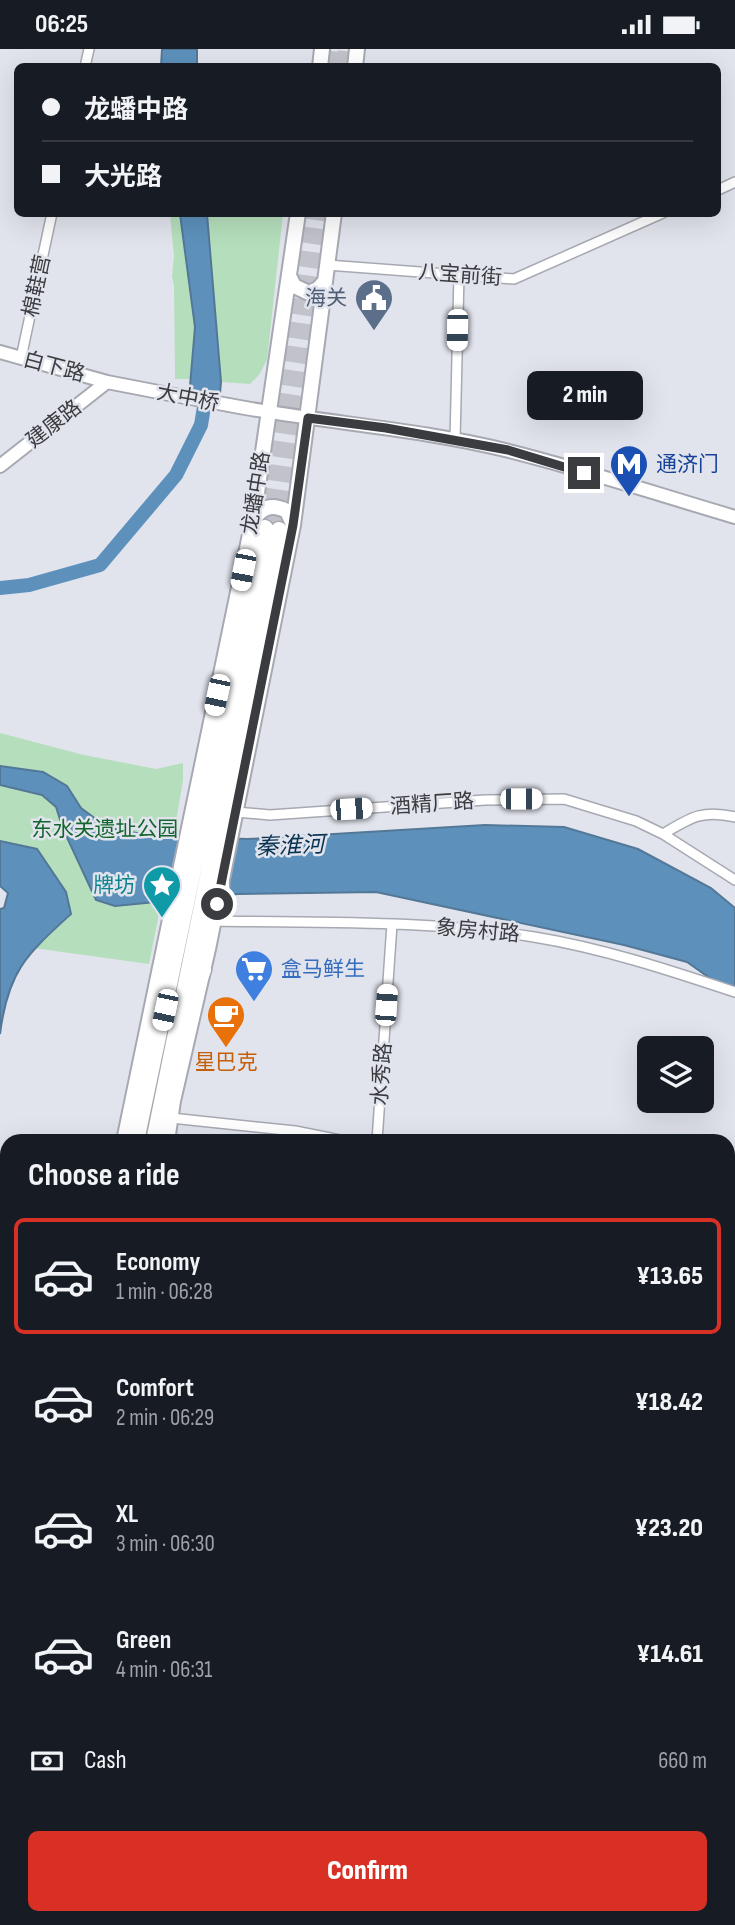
<!DOCTYPE html>
<meta charset="utf-8">
<style>
body{margin:0;font-family:"Sofia Sans Condensed","Noto Sans SC",sans-serif;background:#242831;color:#f1f3f6;height:100vh;display:flex;flex-direction:column;font-size:26px;white-space:nowrap}
*{box-sizing:border-box;margin:0}
p{font-size:23px;color:#9ea1a6}
.icon{flex:none;width:38px;height:38px;fill:none;stroke:currentColor;stroke-width:2;stroke-linecap:round;stroke-linejoin:round}
.map{position:relative;flex:1;overflow:hidden}
.details{position:absolute;left:0px;top:1085px;width:735px;height:791px;display:flex;flex-direction:column;background:#171b24;border-radius:21px 21px 0 0;box-shadow:0 7px 28px #0002}
.details>*{flex:none}
.hud{position:absolute;left:14px;top:14px;width:707px;height:154px;border-radius:10px;box-shadow:0 7px 28px #0002;display:grid;align-content:center;height:154px;padding:0 28px;background:#171b24}
.tools{position:absolute;left:637px;top:987px;display:grid;gap:14px}
.tools a{display:grid;place-items:center;width:77px;height:77px;border-radius:10px;background:#171b24;box-shadow:0 7px 28px #0002;font-size:35px}
.end{position:absolute;width:32px;height:32px;margin:-16px;border:9px solid #3b3c40;background:#fff;box-shadow:0 0 0 4px #fff}
.from{border-radius:50%}
.bubble{position:absolute;height:49px;border-radius:10px;background:#171b24;box-shadow:0 7px 28px #0002;font-size:23px;font-weight:800;line-height:49px;text-align:center}
.car{position:absolute;width:21px;height:42px;margin:-21px -10px;border-radius:9px;box-shadow:0 0 5px 2px #0007;background:linear-gradient(#fff 24%,#345 0 40%,#fff 0 76%,#345 0 86%,#fff 0)}
.hud b{display:flex;align-items:center;gap:24px;height:66px;font-size:26px}
.hud b+b{border-top:2px solid #363941}
.hud i{width:18px;height:18px;background:#f1f3f6}
ul{padding:0;list-style:none}
li{display:flex;align-items:center;gap:21px;height:116px;margin:0 14px 10px;padding:0 14px;border:4px solid transparent;border-radius:10px}
li div{flex:1}
li b{display:block;font-size:26px}
li em{font-style:normal;font-weight:800}
li.current{border-color:#d93025}
li>.icon{width:63px;height:63px;stroke-width:1.5}
h2{padding:0 28px;font-size:32px;line-height:84px}
.pay{display:flex;align-items:center;gap:18px;height:77px;padding:0 28px;font-size:26px}
.pay p{margin-inline-start:auto}
.button{display:flex;gap:14px;margin-top:auto;padding:14px 28px}
.button a{flex:1;height:80px;border-radius:10px;background:#d93025;color:#fff;font-size:28px;font-weight:800;line-height:80px;text-align:center}
.status{display:flex;justify-content:space-between;align-items:center;height:49px;padding:0 35px;background:#171b24;direction:ltr}
.status svg{height:19px;fill:currentColor}
.map>svg:first-child{display:block}
.medical{fill:#eed4cf}
.green{fill:#b5dfbc}
.water{fill:#5d91bc;stroke:#537897;stroke-width:2}
.lines{fill:none;stroke-linecap:round;stroke-linejoin:round}
.river{stroke:#5d91bc;stroke-width:14}
.highway-tunnel{stroke:#c1c2ca;stroke-width:16;stroke-dasharray:16 8;stroke-linecap:butt}
.street-casing{stroke:#a7a9b2;stroke-width:12}
.secondary-casing{stroke:#a7a9b2;stroke-width:16}
.primary-casing{stroke:#a7a9b2;stroke-width:18}
.highway-casing{stroke:#a7a9b2;stroke-width:19}
.street{stroke:#fff;stroke-width:9}
.secondary{stroke:#fff;stroke-width:12}
.primary{stroke:#fff;stroke-width:14}
.highway{stroke:#fff;stroke-width:16}
.secondary-bridge-casing{stroke:#a7a9b2;stroke-width:16;stroke-linecap:butt}
.secondary-bridge{stroke:#fff;stroke-width:12}
.route{stroke:#3b3c40;stroke-width:9}
.labels{text-anchor:middle;dominant-baseline:central;stroke-width:5;stroke-linejoin:round;paint-order:stroke}
.street-label{font-size:21px;fill:#3b3c40;stroke:#e2e4ed}
.service-label{font-size:21px;fill:#4e5e75;stroke:#e2e4ed;text-anchor:end}
.transit-label{font-size:21px;fill:#164399;stroke:#e2e4ed;text-anchor:start}
.park-label{font-size:21px;fill:#13662e;stroke:#e2e4ed}
.culture-label{font-size:21px;fill:#0d838f;stroke:#e2e4ed;text-anchor:end}
.shop-label{font-size:21px;fill:#366cbe;stroke:#e2e4ed;text-anchor:start}
.food-label{font-size:21px;fill:#c56008;stroke:#e2e4ed}
.water-label{font-size:23px;font-style:italic;fill:#0a3351;stroke:#e2e4ed}
</style>
<div class="status"><b>06:25</b><svg viewBox="0 0 49 12"><path d="M0 12V9h3v3zM5 12V6h3v6zM10 12V3h3v9zM15 12V0h3v12zM26 1h20v11H26zM47 4h2v5h-2z"/></svg></div>
<div class="map">
<svg width="735" height="1876" viewBox="0 0 735 1876">
<rect width="100%" height="100%" fill="#e2e4ed"/>
<path class="medical" d="M0 1413 7 1414V1481L0 1479Z
M0 1482 7 1484V1567L0 1566Z"/>
<path class="green" d="M170 165H180L195 278 192 330H175L174 236 172 228 174 207Z
M207 165H283L267 311 259 326 250 335 221 333Z
M0 684 84 706 156 720 183 714V731L168 820 149 915 33 899 71 865 37 800 0 792Z"/>
<path class="water" d="M162 0H197V17H161Z
M180 165H207L221 333 219 355 189 349 195 278Z
M0 717 43 723 67 737 81 759 108 779 154 787 248 790 485 776 564 778 638 800 711 839 735 859V947L687 913 624 896 376 843 238 845 115 857 96 851 63 780 56 758 42 746 0 736Z
M0 792 37 800 66 843 71 865C26 906 8 922 0 985V860L4 859 8 844 0 837Z
M735 1347V1475L728 1488V1360Z
M735 1605V1800L728 1803V1607Z
M234 1869H564L547 1876H217Z"/>
<g class="lines">
<path class="river" d="M0 539 29 536 100 516 176 426 201 376 207 340"/>
<path class="highway-tunnel" d="M331 18 334 0
M344 18 346 0
M265 479 310 164
M279 481 323 164"/>
<defs>
<path id="street" d="M85 18 89 0
M718 141 735 133
M327 216 514 230 663 164
M21 309 52 164
M455 391 459 226
M236 763 270 766 485 751 564 750 636 772 663 785 735 831
M663 785C690 769 702 760 735 768
M214 872C320 874 429 871 534 888 602 899 669 921 735 943
M171 1069 295 1082 345 1092
M377 1092 392 875
M728 1140 735 1141"/>
<path id="secondary" d="M0 303 107 333 174 346
M229 356C322 374 417 379 509 402 585 421 660 446 735 468
M0 417 107 333
M426 1869 429 1876
M46 1876 65 1869
M90 1876 108 1869"/>
<path id="primary" d="M320 18 322 0
M355 18 357 0
M289 227 294 237 309 244 318 240 325 232
M253 471C263 457 272 455 287 462L293 475
M124 1092 253 471 298 164
M167 1092 173 1052 208 900 293 476 334 164
M0 1663 7 1639
M0 1760 7 1738"/>
<path id="highway" d="M219 805 221 838
M179 833 189 809
M161 940 163 913
M191 951 203 921
M136 1092 265 479
M154 1092 279 481
M0 1693 7 1671
M0 1727 7 1704"/>
</defs>
<use href="#street" class="street-casing"/>
<use href="#secondary" class="secondary-casing"/>
<use href="#primary" class="primary-casing"/>
<use href="#highway" class="highway-casing"/>
<use href="#street" class="street"/>
<use href="#secondary" class="secondary"/>
<use href="#primary" class="primary"/>
<use href="#highway" class="highway"/>
<defs>
<path id="secondary-bridge" d="M174 346 229 356"/>
</defs>
<use href="#secondary-bridge" class="secondary-bridge-casing"/>
<use href="#secondary-bridge" class="secondary-bridge"/>
</g>
<g class="lines">
<path class="route" d="M217 855 293 476 308 369 386 379 508 401 584 424"/>
</g>
<defs>
<symbol id="civic-pin" viewBox="-11 -11 22 30"><path d="M0 17L-7.5 6A9.5 9.5 0 1 1 7.5 6Z" fill="#5c6f8a" stroke="#e2e4ed"/><path d="M-.6-6.5H3V-4.5H.6V-3L4-1V1h2V6H-6V1h2V-1L-.6-3ZM-1.2 2.5V6h2.4V2.5Z" fill="#fff"/></symbol>
<symbol id="metro-pin" viewBox="-11 -11 22 30"><path d="M0 17L-7.5 6A9.5 9.5 0 1 1 7.5 6Z" fill="#1a4fb4" stroke="#e2e4ed"/><path d="M-5.5 5V-5H-3L0 0L3-5H5.5V5H3V-.5L0 4L-3-.5V5Z" fill="#fff"/></symbol>
<symbol id="sight-pin" viewBox="-11 -11 22 30"><path d="M0 17L-7.5 6A9.5 9.5 0 1 1 7.5 6Z" fill="#0f9aa8" stroke="#e2e4ed"/><path d="M0-6L1.8-2.2L6-1.7L2.9 1.2L3.7 5.4L0 3.3L-3.7 5.4L-2.9 1.2L-6-1.7L-1.8-2.2Z" fill="#fff"/></symbol>
<symbol id="supermarket-pin" viewBox="-11 -11 22 30"><path d="M0 17L-7.5 6A9.5 9.5 0 1 1 7.5 6Z" fill="#3f7fe0" stroke="#e2e4ed"/><path d="M-6-5.5h2.5l.6 2H6L4.5 2H-2.5L-4.4-4H-6ZM-1.5 3.2a1.3 1.3 0 1 0 .1 0ZM3 3.2a1.3 1.3 0 1 0 .1 0Z" fill="#fff"/></symbol>
<symbol id="cafe-pin" viewBox="-11 -11 22 30"><path d="M0 17L-7.5 6A9.5 9.5 0 1 1 7.5 6Z" fill="#e8710a" stroke="#e2e4ed"/><path d="M-5.5-4.5H6V0H3Q3 3.5 0 3.5H-2.5Q-5.5 3.5-5.5 0ZM3-3.2v2h1.7v-2ZM-6 4.5H4V6H-6Z" fill="#fff"/></symbol>
</defs>
<g fill-rule="evenodd">
<use href="#civic-pin" x="352" y="227" width="44" height="60"/>
<use href="#metro-pin" x="607" y="393" width="44" height="60"/>
<use href="#sight-pin" x="140" y="814" width="44" height="60"/>
<use href="#supermarket-pin" x="232" y="898" width="44" height="60"/>
<use href="#cafe-pin" x="204" y="944" width="44" height="60"/>
</g>
<g class="labels">
<g class="street-label">
<text transform="translate(460 226) rotate(4)">八宝前街</text>
<text transform="translate(37 237) rotate(-78)">棉鞋营</text>
<text transform="translate(54 318) rotate(15)">白下路</text>
<text transform="translate(188 349) rotate(11)">大中桥</text>
<text transform="translate(54 375) rotate(-38)">建康路</text>
<text transform="translate(256 444) rotate(-81)">龙蟠中路</text>
<text transform="translate(432 755) rotate(-4)">酒精厂路</text>
<text transform="translate(478 882) rotate(5)">象房村路</text>
<text transform="translate(382 1025) rotate(-86)">水秀路</text>
</g>
<g class="service-label">
<text x="347" y="249">海关</text>
</g>
<g class="transit-label">
<text x="656" y="415">通济门</text>
</g>
<g class="park-label">
<text x="105" y="780">东水关遗址公园</text>
</g>
<g class="culture-label">
<text x="135" y="836">牌坊</text>
</g>
<g class="shop-label">
<text x="281" y="920">盒马鲜生</text>
</g>
<g class="food-label">
<text x="226" y="1013">星巴克</text>
</g>
<g class="water-label">
<text transform="translate(290 797) rotate(-2)">秦淮河</text>
</g>
</g>
</svg>
<div class="tools">
<a><svg class="icon" aria-label="layers" viewBox="0 0 24 24"><path d="M12 4l9 5-9 5-9-5zM3 14l9 5 9-5"/></svg></a>
</div>
<i class="end from" style="left:217px;top:855px"></i>
<i class="end" style="left:584px;top:424px"></i>
<div class="bubble" style="left:527px;top:322px;width:116px">2 min</div>
<i class="car" style="left:457px;top:281px;rotate:181deg"></i>
<i class="car" style="left:243px;top:521px;rotate:191deg"></i>
<i class="car" style="left:217px;top:646px;rotate:192deg"></i>
<i class="car" style="left:521px;top:750px;rotate:90deg"></i>
<i class="car" style="left:351px;top:760px;rotate:86deg"></i>
<i class="car" style="left:386px;top:956px;rotate:4deg"></i>
<i class="car" style="left:165px;top:961px;rotate:192deg"></i>
<div class="hud">
<b><i class="from"></i>龙蟠中路</b>
<b><i></i>大光路</b>
</div>
<section class="details">
<h2>Choose a ride</h2>
<ul>
<li class="current"><svg class="icon" aria-label="car" viewBox="0 0 24 24"><path d="M5 17H2v-5l4-1 3-4h7l3 4 3 1v5h-3M9 17h6M6 11h13"/><circle cx="7" cy="17" r="2"/><circle cx="17" cy="17" r="2"/></svg><div><b>Economy</b><p>1 min · 06:28</p></div><em>¥13.65</em></li>
<li><svg class="icon" aria-label="car" viewBox="0 0 24 24"><path d="M5 17H2v-5l4-1 3-4h7l3 4 3 1v5h-3M9 17h6M6 11h13"/><circle cx="7" cy="17" r="2"/><circle cx="17" cy="17" r="2"/></svg><div><b>Comfort</b><p>2 min · 06:29</p></div><em>¥18.42</em></li>
<li><svg class="icon" aria-label="car" viewBox="0 0 24 24"><path d="M5 17H2v-5l4-1 3-4h7l3 4 3 1v5h-3M9 17h6M6 11h13"/><circle cx="7" cy="17" r="2"/><circle cx="17" cy="17" r="2"/></svg><div><b>XL</b><p>3 min · 06:30</p></div><em>¥23.20</em></li>
<li><svg class="icon" aria-label="car" viewBox="0 0 24 24"><path d="M5 17H2v-5l4-1 3-4h7l3 4 3 1v5h-3M9 17h6M6 11h13"/><circle cx="7" cy="17" r="2"/><circle cx="17" cy="17" r="2"/></svg><div><b>Green</b><p>4 min · 06:31</p></div><em>¥14.61</em></li>
</ul>
<div class="pay"><svg class="icon" aria-label="cash" viewBox="0 0 24 24"><path d="M3 7h18v10H3z"/><circle cx="12" cy="12" r="2"/></svg>Cash<p>660 m</p></div>
<div class="button"><a>Confirm</a></div>
</section>
</div>
